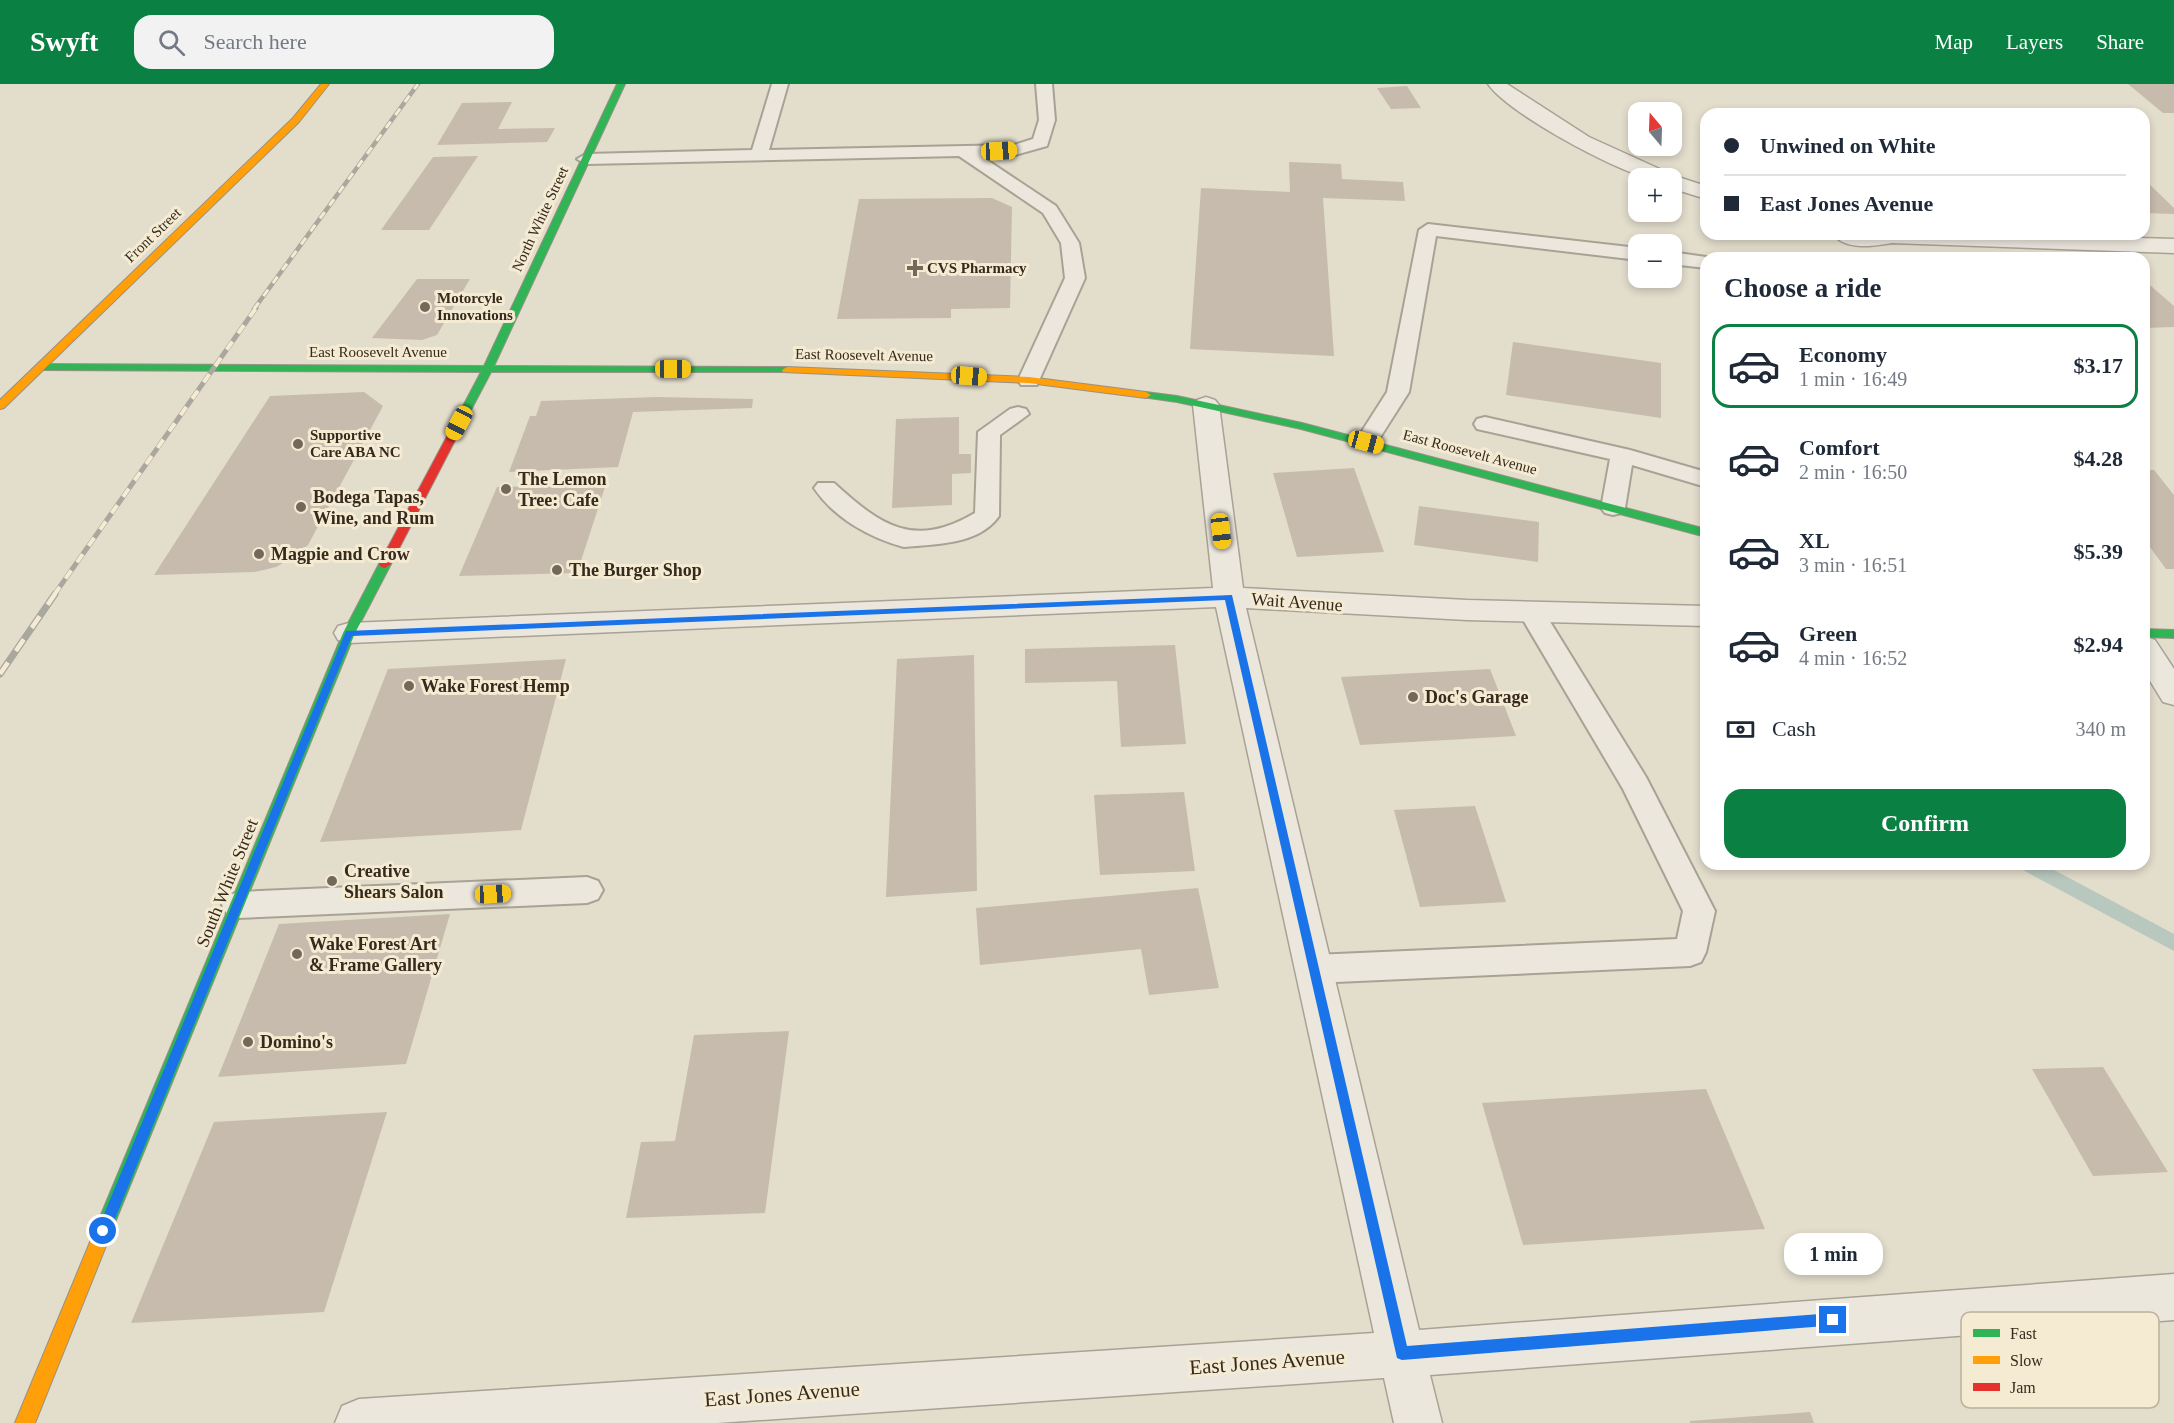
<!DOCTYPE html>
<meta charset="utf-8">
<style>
body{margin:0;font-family:Georgia,serif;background:#f2f2f3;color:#1f2937;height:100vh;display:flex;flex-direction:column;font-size:22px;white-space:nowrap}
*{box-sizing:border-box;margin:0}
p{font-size:20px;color:#747a83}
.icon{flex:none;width:33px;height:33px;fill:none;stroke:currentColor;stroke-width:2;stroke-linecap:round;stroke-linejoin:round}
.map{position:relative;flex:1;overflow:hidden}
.drawer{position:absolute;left:1700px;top:168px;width:450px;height:618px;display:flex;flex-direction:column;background:#fff;border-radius:18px;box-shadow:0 3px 9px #0003}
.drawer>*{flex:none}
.hud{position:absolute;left:1700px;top:24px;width:450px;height:132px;border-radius:18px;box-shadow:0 3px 9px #0003;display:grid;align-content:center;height:132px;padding:0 24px;background:#fff}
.needle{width:39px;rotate:341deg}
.buttons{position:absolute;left:1628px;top:18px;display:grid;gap:12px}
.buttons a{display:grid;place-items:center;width:54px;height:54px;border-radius:12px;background:#fff;box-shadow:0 3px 9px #0003;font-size:30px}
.end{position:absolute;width:27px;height:27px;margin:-14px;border:8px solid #1a73e8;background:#fff;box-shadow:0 0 0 3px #fff}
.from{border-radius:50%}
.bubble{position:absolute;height:42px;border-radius:18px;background:#fff;box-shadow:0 3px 9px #0003;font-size:20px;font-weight:600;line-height:42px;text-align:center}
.car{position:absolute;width:18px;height:36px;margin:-18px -9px;border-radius:8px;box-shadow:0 0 4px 2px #0007;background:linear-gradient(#f5c518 24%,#345 0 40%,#f5c518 0 76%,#345 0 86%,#f5c518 0)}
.hud b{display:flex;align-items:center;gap:21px;height:57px;font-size:22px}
.hud b+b{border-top:2px solid #e0e1e3}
.hud i{width:15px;height:15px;background:#1f2937}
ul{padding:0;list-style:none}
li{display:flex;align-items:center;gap:18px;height:84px;margin:0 12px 9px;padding:0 12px;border:3px solid transparent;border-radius:18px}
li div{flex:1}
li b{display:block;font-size:22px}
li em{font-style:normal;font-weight:600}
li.on{border-color:#0b8043}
li>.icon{width:54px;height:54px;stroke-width:1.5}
h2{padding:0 24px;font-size:27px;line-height:72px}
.pay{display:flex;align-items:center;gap:15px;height:66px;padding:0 24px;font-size:22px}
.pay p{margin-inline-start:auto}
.cta{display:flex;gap:12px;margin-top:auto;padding:12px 24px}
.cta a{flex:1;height:69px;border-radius:18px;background:#0b8043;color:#fff;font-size:24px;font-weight:600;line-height:69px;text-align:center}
header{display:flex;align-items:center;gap:36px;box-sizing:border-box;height:84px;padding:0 30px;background:#0b8043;color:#fff}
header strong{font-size:28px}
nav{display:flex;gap:33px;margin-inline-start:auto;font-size:21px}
.search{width:420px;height:54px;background:#f2f2f3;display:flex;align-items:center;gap:15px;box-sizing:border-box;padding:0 21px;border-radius:18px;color:#747a83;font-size:22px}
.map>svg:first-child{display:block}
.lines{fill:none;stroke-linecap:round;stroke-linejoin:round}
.stream{fill:#b8c8be;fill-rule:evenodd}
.building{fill:#c7bbad}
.lane-casing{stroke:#a8a295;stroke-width:4}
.street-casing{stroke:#a8a295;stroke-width:3}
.fast-casing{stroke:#989185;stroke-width:2}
.slow-casing{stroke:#989185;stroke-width:2}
.jam-casing{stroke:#989185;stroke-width:2}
.lane{fill:#ece7dd;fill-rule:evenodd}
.street{fill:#ece7dd;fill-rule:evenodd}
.fast{fill:#30b455;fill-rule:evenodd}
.slow{fill:#ff9f0a;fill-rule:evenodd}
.jam{fill:#e5322d;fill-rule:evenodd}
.rail-far2-casing{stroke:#aaa79e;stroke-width:4.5}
.rail-far1-casing{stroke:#aaa79e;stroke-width:5}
.rail-casing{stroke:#aaa79e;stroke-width:7}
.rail-far2{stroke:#f4ebd2;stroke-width:3;stroke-dasharray:8;stroke-linecap:butt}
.rail-far1{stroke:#f4ebd2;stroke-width:4;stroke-dasharray:10;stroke-linecap:butt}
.rail{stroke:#f4ebd2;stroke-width:4.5;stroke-dasharray:14;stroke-linecap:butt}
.route{fill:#1a73e8}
.poi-dot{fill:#73695b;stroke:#f4ebd2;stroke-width:2}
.labels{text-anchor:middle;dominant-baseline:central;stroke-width:6;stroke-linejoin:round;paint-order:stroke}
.far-street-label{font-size:15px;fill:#362a1e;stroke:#f4ebd2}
.far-poi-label{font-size:15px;font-weight:bold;fill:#362a1e;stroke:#f4ebd2;text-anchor:start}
.poi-label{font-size:18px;font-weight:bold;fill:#362a1e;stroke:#f4ebd2;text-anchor:start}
.street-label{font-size:18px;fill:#362a1e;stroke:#f4ebd2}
.near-street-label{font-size:21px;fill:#362a1e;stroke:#f4ebd2}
.key{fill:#f4ebd2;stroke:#bbb19c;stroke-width:1.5}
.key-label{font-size:16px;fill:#362a1e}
</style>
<header>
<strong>Swyft</strong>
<div class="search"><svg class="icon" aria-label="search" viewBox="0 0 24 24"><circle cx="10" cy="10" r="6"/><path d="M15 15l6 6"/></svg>Search here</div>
<nav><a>Map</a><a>Layers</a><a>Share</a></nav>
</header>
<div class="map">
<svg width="2174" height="1339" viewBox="0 0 2174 1339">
<rect width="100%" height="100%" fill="#e3ddcc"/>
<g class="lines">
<path class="stream" d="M2018 780H2043L2174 850V867L2021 785Z"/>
</g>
<path class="building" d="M2128 0H2174V29H2163Z
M1407 2 1421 24 1391 25 1377 4Z
M512 18 498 45 555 44 547 58 437 61 462 19Z
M478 72 429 146H381L433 73Z
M1289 78 1341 80 1342 95 1403 98 1405 117 1323 114 1334 272 1190 265 1201 104 1290 108Z
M2144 95 2174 124V130L2144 129Z
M992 114 1012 123 1010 224 951 225V234L837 235 859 115Z
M417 195H470L437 251 422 256 372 254Z
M2144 196 2174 222V243L2144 244Z
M1513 258 1661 279V334L1506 311Z
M364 308 383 322 308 461 297 471 276 483 255 488 154 491 270 312Z
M657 313 753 315 752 324 633 328 618 383 509 388 530 332H536L541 317Z
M959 333V370H971V389L952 390V421L892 424 896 335Z
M1354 384 1384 468 1297 473 1273 389Z
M2144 386H2154L2174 411V485H2166L2144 455Z
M606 400 577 489 459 492 497 403Z
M1419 422 1539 438 1538 478 1414 461Z
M1175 561 1186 660 1121 663 1117 597 1025 599V565Z
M974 571 977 807 886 813 897 575Z
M566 575 521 746 320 758 388 585Z
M1490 585 1516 652 1360 661 1341 593Z
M1184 708 1195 787 1100 791 1094 711Z
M1475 722 1506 818 1420 823 1394 726Z
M1198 804 1219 904 1149 911 1141 865 980 881 976 824Z
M450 830 406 980 218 993 279 840Z
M789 947 765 1129 626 1134 641 1058 675 1057 694 951Z
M2103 983 2168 1088 2093 1092 2032 985Z
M1706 1005 1765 1145 1523 1161 1482 1019Z
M387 1028 324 1228 131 1239 214 1038Z
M1810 1328 1814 1339H1690V1337Z"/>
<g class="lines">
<defs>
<path id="lane" d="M772 0H788L769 66 1014 61 1033 55 1039 36 1036 0H1052L1055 36 1047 62 1015 71 981 72 1056 122 1079 159 1085 194 1037 301H1021L1018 296 1065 194 1061 159 1043 129 959 72 586 80 577 75 586 70 752 66Z
M1428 140 1638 164V176L1436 152 1409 308 1374 363H1358L1355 358 1387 308 1419 146Z
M1671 168 1713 174H1706V184L1671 180Z
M1018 323 1026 325 1029 330 1000 351 999 432C979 461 935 460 904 463 870 454 834 434 814 404L818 399H834C881 442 914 465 975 429L978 348 1010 325Z
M1485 333 1630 366 1706 388V403L1632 381 1625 424 1621 429 1613 431 1605 429 1601 424 1610 375 1477 345 1474 340 1477 335Z
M1532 520 1541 523 1646 693 1715 827 1706 868 1701 878 1690 882 1314 899 1302 895 1298 885 1302 875 1314 871 1677 855 1683 827 1623 705 1519 529 1523 523Z
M587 793 598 797 603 806 598 815 587 819 238 834 227 830 222 821 227 812 238 808Z"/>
<path id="street" d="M1488 0H1507L1589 53 1675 92 1706 102V115L1671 104V94C1664 94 1655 96 1648 94 1612 85 1508 29 1488 0Z
M1833 150H2001L2174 155V169L1892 159C1875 162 1845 167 1833 150Z
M1206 313 1215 316 1219 321 1243 504 1467 516 1706 522V542L1467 536 1246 524 1419 1246 2174 1190V1236L1430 1291 1442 1339H1394L1384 1294 717 1339H335L342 1322 359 1315 1374 1249 1216 523 349 559 338 556 334 549 338 542 349 539 1213 504 1193 321 1197 316Z
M2144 552 2155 556 2174 585V621L2163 618 2144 587Z"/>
<path id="fast" d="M617 0H625L494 282 787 283 792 286 791 288H491L463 341 458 344 453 341 481 288 40 286 35 283 40 280 484 282Z
M1146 308 1177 312 1302 339 1706 445V453L1301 345 1177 318 1142 313V309Z
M385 476 391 480 355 549 105 1163 99 1166 93 1163 90 1157 343 549 379 480Z
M2144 545 2174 546V554L2144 553Z"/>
<path id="slow" d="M321 0H329L299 38 4 324 0 325V316L293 34Z
M787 283 1029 293 1146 308 1151 311 1146 314 1029 299 783 288 782 286Z
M99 1148 105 1151 108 1157 35 1339H15L93 1151Z"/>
<path id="jam" d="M458 338 463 341 391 480 385 484 381 483 379 480 453 341Z"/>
</defs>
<use href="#lane" class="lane-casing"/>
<use href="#street" class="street-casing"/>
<use href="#fast" class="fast-casing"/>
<use href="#slow" class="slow-casing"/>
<use href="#jam" class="jam-casing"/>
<use href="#lane" class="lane"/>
<use href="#street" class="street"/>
<use href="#fast" class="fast"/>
<use href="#slow" class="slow"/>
<use href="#jam" class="jam"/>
<defs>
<path id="rail-far2" d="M254 225 418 0"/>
<path id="rail-far1" d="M54 511 256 224"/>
<path id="rail" d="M0 590 55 510"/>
</defs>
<use href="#rail-far2" class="rail-far2-casing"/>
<use href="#rail-far1" class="rail-far1-casing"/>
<use href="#rail" class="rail-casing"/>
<use href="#rail-far2" class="rail-far2"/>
<use href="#rail-far1" class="rail-far1"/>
<use href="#rail" class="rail"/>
</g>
<path class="route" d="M1232 511 1407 1262 1833 1229 1838 1231V1241L1402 1276 1397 1274 1225 516 352 552 108 1152H99L97 1147 346 547Z"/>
<g class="poi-dot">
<path d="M912 175h6v6h6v6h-6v6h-6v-6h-6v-6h6z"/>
<circle cx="425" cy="223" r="6"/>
<circle cx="298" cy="360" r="6"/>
<circle cx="506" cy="405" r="6"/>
<circle cx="301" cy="423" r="6"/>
<circle cx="259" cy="470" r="6"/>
<circle cx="557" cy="486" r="6"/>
<circle cx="409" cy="602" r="6"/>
<circle cx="1413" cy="613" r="6"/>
<circle cx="332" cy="797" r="6"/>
<circle cx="297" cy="870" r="6"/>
<circle cx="248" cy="958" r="6"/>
</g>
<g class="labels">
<g class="far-street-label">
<text transform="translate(540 135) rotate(-65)">North White Street</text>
<text transform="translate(153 151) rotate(-44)">Front Street</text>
<text x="378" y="268">East Roosevelt Avenue</text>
<text transform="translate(864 271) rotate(1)">East Roosevelt Avenue</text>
<text transform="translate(1470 368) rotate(15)">East Roosevelt Avenue</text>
</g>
<g class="far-poi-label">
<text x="927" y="184">CVS Pharmacy</text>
<text x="437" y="214">Motorcyle<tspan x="437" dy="17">Innovations</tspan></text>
<text x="310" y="351">Supportive<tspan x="310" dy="17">Care ABA NC</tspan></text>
</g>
<g class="poi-label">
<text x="518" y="395">The Lemon<tspan x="518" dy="21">Tree: Cafe</tspan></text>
<text x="313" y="413">Bodega Tapas,<tspan x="313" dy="21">Wine, and Rum</tspan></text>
<text x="271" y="470">Magpie and Crow</text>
<text x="569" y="486">The Burger Shop</text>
<text x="421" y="602">Wake Forest Hemp</text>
<text x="1425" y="613">Doc's Garage</text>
<text x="344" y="787">Creative<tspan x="344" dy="21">Shears Salon</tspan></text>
<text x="309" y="860">Wake Forest Art<tspan x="309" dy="21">&amp; Frame Gallery</tspan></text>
<text x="260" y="958">Domino's</text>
</g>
<g class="street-label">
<text transform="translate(1297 518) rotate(4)">Wait Avenue</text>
<text transform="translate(227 799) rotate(-68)">South White Street</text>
</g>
<g class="near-street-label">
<text transform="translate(1267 1278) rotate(-4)">East Jones Avenue</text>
<text transform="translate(782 1310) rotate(-4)">East Jones Avenue</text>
</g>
</g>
<rect x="1961" y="1228" width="198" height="96" rx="9" class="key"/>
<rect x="1973" y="1245" width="27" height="8" fill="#30b455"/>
<rect x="1973" y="1272" width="27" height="8" fill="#ff9f0a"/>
<rect x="1973" y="1299" width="27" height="8" fill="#e5322d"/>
<g class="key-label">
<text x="2010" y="1255">Fast</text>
<text x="2010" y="1282">Slow</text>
<text x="2010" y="1309">Jam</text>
</g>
</svg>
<div class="buttons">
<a><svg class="needle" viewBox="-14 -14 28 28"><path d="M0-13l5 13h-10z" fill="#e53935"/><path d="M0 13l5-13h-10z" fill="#747a83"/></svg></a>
<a>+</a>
<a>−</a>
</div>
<i class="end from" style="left:103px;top:1147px"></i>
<i class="end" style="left:1833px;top:1236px"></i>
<div class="bubble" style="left:1784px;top:1149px;width:99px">1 min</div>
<i class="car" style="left:999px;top:67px;rotate:87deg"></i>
<i class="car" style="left:673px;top:285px;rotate:90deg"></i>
<i class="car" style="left:969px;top:292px;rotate:94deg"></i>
<i class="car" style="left:459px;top:339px;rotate:208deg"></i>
<i class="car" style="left:1366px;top:358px;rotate:105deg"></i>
<i class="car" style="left:1221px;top:447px;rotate:173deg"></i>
<i class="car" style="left:493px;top:810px;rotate:87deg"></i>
<div class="hud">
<b><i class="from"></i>Unwined on White</b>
<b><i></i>East Jones Avenue</b>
</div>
<section class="drawer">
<h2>Choose a ride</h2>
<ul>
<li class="on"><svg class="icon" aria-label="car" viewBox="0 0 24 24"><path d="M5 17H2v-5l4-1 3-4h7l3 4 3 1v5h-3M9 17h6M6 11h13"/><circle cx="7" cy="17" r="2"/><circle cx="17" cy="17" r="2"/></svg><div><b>Economy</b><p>1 min · 16:49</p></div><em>$3.17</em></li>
<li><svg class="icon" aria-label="car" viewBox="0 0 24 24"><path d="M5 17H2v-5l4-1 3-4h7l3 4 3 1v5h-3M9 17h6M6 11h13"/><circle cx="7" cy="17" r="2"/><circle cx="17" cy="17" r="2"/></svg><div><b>Comfort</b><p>2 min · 16:50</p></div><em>$4.28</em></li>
<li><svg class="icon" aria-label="car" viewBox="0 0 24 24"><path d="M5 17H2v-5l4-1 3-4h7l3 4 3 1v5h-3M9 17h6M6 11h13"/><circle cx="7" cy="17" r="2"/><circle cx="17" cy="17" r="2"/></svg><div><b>XL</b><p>3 min · 16:51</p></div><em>$5.39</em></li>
<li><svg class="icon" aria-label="car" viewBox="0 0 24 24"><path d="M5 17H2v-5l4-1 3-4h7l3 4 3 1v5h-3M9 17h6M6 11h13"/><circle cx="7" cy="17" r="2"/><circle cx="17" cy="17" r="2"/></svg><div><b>Green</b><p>4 min · 16:52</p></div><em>$2.94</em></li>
</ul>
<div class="pay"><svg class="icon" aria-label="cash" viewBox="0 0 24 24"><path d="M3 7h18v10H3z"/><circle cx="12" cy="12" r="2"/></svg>Cash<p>340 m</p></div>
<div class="cta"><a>Confirm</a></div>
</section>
</div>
